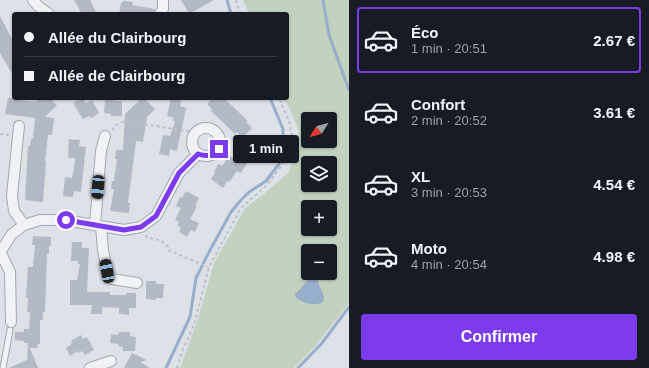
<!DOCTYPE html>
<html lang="fr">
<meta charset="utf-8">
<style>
body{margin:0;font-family:Helvetica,sans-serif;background:#242831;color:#f1f3f6;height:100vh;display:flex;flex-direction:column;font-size:15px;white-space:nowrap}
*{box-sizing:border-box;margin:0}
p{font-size:13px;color:#9ea1a6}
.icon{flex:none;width:22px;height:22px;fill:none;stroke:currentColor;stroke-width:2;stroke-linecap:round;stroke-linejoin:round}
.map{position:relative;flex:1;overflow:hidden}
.details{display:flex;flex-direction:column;background:#171b24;width:300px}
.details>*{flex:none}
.banner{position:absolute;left:12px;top:12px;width:277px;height:88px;border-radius:4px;box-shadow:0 1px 3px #0004;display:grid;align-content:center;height:88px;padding:0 12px;background:#171b24}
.needle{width:26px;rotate:233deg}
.buttons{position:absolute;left:301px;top:112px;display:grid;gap:8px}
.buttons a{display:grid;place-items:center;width:36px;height:36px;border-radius:4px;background:#171b24;box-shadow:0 1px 3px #0004;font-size:20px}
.end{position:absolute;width:18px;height:18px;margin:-9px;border:5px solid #7c3aed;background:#fff;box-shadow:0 0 0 2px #fff}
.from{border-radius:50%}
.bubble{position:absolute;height:28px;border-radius:4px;background:#171b24;box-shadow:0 1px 3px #0004;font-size:13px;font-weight:700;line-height:28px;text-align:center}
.car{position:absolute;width:12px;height:24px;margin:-12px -6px;border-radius:5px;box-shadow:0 0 3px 1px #0007;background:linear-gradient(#222 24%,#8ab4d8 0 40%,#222 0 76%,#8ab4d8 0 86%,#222 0)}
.banner b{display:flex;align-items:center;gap:14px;height:38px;font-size:15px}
.banner b+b{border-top:1px solid #363941}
.banner i{width:10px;height:10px;background:#f1f3f6}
ul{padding:7px 0 0;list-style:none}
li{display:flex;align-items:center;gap:12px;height:66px;margin:0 8px 6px;padding:0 4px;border:2px solid transparent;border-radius:4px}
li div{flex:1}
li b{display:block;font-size:15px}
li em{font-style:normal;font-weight:700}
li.selected{border-color:#7c3aed}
li>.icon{width:36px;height:36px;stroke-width:1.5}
.primary-button{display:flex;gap:8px;margin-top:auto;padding:8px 12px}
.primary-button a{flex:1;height:46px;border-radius:4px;background:#7c3aed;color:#fff;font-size:16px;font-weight:700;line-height:46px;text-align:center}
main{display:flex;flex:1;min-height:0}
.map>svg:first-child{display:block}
.green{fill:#c3d2be;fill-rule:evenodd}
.water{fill:#97afca}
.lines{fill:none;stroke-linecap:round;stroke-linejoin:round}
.stream{stroke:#97afca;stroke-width:3}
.building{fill:#b4bac5}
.service-casing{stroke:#a2a8b2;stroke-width:7}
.minor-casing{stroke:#a2a8b2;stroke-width:12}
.path{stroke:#bbbfc6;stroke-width:2;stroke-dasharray:3 3;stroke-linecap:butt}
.service{stroke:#f0f2f6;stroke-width:5}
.minor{stroke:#f0f2f6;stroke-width:10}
.route{stroke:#7c3aed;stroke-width:5}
</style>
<main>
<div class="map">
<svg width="349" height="368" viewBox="0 0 349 368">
<rect width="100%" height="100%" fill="#dde1e8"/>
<path class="green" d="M243 0H349V303L317 344 294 368H180L197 322 214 263 245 208 264 194 288 173 297 151 299 131 285 98H287V14H249ZM308 119H330V141H308ZM308 163H330V185H308ZM308 207H330V229H308ZM308 251H330V273H308Z"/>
<path class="water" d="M316 273 317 274 319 285 324 296 323 302C313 307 304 303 296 298L295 294C303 288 307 278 316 273Z"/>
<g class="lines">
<path class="stream" d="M227 0 231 14
M323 0 329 35 349 90
M166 368 190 317 196 278 209 252 231 212 241 200 249 192 266 181 279 164 283 136V129L270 98
M298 368 322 343 349 307"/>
</g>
<path class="building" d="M74 0H90L97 14H82Z
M181 0H214L189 14Z
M123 1 133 2 132 5 155 9 154 14H119L121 4Z
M0 16 14 43V77L0 53Z
M8 98H18V100L36 102 39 98H49L57 105 45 117 54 118 52 135H48L45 162H46L43 202 25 200 28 146H30L31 139H33L35 118 5 114Z
M82 98 86 103 92 100 99 113 91 118 89 116 83 119 73 103Z
M105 98H115V101H122V116H111V114L104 113Z
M142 98H144L155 109 147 117 143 142 136 141 128 203H130L129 213 110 211 114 189H111L112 181H114L117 159H115L116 150H123L125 114Z
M171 98 181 100 180 106 186 108 177 151 170 149 169 156 159 154 163 135 170 136 175 121H173L174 118 167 116Z
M212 98H224L248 121 246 122 252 128 242 138 237 132 235 134 211 111 212 109 207 104Z
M69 139 80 140 79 146 86 147 81 192 74 191 73 197 63 196 65 177 72 178 74 168 75 158H68Z
M242 153 250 159 241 173 237 171 229 182 227 181 223 188 211 179 215 173 214 172 218 164 222 166 229 156 237 160Z
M186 191 199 198 195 205 197 206 190 219 199 223 195 232 191 230 187 237 179 232 181 228 177 225 179 222 175 220 181 208 176 206 180 197 182 198Z
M33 236 51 237V246H49V254H47L45 312H43V320H40V344H38L37 348H30L38 368H9L27 360 28 343H24V341L15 340V332H24V329H29L30 312H27L28 298 26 297 28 267H33L35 245H32Z
M72 242H82V248H89L87 292H110V295H126V293H136V308H129V315L119 314V308L102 307V314H91L92 305H70V280H77L80 264H78V261H71Z
M146 281H156V284H164L163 298H156L155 300 146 299Z
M119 332H130V336L136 337 135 351H123V347L118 346 119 344 110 343 111 334 118 335Z
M81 335 83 339 87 337 94 350 85 355 82 351 79 353 78 351 70 356 66 348 72 344 71 341Z
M132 353 147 360 140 362 150 368H124Z"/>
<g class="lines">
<defs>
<path id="service" d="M3 368 10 330"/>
<path id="minor" d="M33 0 38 6 49 14
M160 14 163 9V0
M19 126 12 196 14 211 24 225
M192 142a14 14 0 1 1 28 0a14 14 0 1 1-28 0Z
M95 225 101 151 105 136
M101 226 103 250 107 271 112 279 137 283
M0 251 10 272 11 322
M0 252 12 234 24 225 40 220H65L124 230 141 227 156 216 179 173 198 154
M90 368 111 361"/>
</defs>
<use href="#service" class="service-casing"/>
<use href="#minor" class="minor-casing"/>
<path class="path" d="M236 0 240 14
M112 130 118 124 125 121 187 131 194 134
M0 134 9 135
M146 235 147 238C156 239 163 240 168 247V250L208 267
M177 368 183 349 194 325 209 267 241 208 266 186 285 161 292 137 289 121 279 98"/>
<use href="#service" class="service"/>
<use href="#minor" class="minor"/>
</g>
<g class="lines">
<path class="route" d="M66 220 124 230 141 227 156 216 179 173 198 154C207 157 212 156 219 149"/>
</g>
</svg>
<div class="buttons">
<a><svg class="needle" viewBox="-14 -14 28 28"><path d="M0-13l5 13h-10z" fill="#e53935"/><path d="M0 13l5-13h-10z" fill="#9ea1a6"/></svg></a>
<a><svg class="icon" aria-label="layers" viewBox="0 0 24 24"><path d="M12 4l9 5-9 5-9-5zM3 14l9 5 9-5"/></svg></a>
<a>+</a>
<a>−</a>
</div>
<i class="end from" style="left:66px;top:220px"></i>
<i class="end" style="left:219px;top:149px"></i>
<div class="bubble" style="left:233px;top:135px;width:66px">1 min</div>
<i class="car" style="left:98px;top:187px;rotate:185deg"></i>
<i class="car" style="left:107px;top:271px;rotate:349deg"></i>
<div class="banner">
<b><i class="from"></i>Allée du Clairbourg</b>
<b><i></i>Allée de Clairbourg</b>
</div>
</div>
<section class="details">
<ul>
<li class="selected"><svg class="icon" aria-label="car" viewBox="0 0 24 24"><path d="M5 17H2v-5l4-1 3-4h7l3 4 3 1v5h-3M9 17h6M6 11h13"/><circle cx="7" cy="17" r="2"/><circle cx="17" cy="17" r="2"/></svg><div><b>Éco</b><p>1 min · 20:51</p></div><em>2.67 €</em></li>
<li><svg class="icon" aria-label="car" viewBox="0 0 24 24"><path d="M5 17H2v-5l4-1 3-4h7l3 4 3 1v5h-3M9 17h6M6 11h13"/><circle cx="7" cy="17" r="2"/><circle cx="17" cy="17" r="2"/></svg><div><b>Confort</b><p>2 min · 20:52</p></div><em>3.61 €</em></li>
<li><svg class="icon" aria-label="car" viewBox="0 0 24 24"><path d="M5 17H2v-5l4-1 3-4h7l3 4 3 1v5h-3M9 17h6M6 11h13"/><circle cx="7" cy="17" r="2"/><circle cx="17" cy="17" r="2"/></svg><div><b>XL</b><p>3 min · 20:53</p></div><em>4.54 €</em></li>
<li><svg class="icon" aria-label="car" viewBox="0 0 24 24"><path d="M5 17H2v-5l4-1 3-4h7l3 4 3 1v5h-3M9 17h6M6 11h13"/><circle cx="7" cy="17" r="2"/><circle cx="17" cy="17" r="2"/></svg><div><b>Moto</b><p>4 min · 20:54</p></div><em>4.98 €</em></li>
</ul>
<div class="primary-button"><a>Confirmer</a></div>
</section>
</main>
